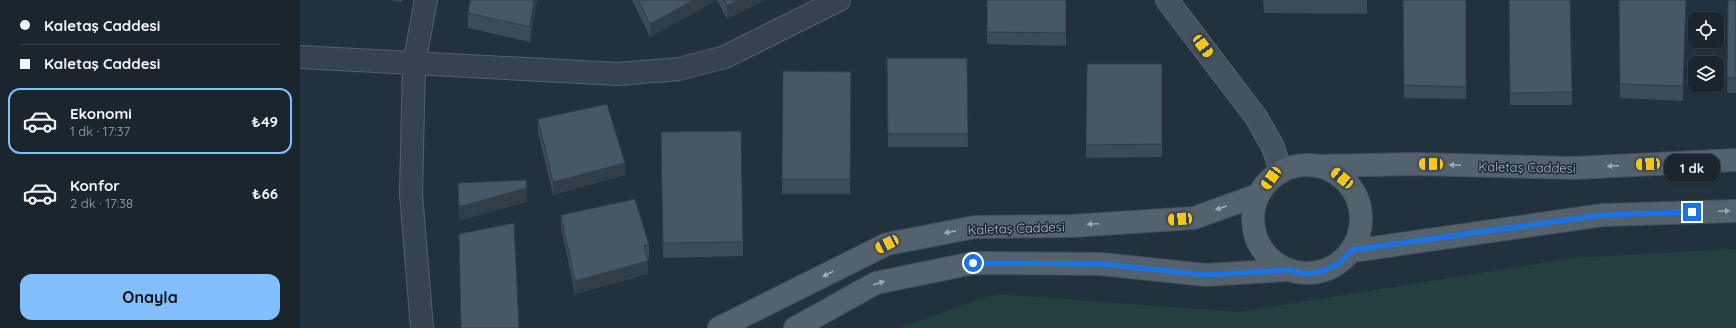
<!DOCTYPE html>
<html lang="tr">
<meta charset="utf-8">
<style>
body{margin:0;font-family:Quicksand,sans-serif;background:#27313a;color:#f1f3f6;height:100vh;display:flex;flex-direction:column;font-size:15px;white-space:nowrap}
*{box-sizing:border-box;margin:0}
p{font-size:13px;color:#9fa5aa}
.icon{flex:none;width:22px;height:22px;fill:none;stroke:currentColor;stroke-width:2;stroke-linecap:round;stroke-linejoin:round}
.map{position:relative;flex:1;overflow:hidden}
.side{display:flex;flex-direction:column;background:#1a252e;width:300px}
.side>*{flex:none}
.top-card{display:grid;align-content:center;height:88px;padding:0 20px;background:#1a252e}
.controls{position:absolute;left:1388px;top:12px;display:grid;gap:8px}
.controls a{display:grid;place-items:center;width:36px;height:36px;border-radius:8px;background:#1a252e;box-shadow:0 1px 3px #0004,0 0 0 1px #38424a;font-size:20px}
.end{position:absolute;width:18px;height:18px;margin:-9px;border:5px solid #1a73e8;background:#fff;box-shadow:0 0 0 2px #fff}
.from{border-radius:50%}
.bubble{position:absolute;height:28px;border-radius:12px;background:#1a252e;box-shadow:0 1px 3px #0004,0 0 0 1px #38424a;font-size:13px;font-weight:700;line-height:28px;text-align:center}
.car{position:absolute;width:12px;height:24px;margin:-12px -6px;border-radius:5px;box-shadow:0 0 3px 1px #0007;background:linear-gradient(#f5c518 24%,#345 0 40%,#f5c518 0 76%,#345 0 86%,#f5c518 0)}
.top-card b{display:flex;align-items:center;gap:14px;height:38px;font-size:15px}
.top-card b+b{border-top:1px solid #38424a}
.top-card i{width:10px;height:10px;background:#f1f3f6}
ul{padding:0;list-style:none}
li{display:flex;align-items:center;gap:12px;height:66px;margin:0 8px 6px;padding:0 12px;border:2px solid transparent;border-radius:12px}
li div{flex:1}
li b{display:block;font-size:15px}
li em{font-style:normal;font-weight:700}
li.on{border-color:#82bffe}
li>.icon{width:36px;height:36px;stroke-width:1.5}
.cta{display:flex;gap:8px;margin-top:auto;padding:8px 20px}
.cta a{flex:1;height:46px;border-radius:12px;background:#82bffe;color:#111;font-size:16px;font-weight:700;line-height:46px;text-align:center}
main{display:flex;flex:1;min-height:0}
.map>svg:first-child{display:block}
.pitch{fill:#243f3f}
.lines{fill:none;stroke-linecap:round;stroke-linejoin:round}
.street-casing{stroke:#54606c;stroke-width:24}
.secondary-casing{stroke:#54606c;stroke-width:24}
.primary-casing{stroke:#424e5a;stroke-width:24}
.street{stroke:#36424e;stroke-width:22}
.secondary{stroke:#445262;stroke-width:22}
.primary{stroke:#54626e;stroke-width:22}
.wall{fill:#3c4b57}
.shaded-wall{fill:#313d47}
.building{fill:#465765;stroke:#313d47}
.oneway{fill:#9fabb8}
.route{stroke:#1a73e8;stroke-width:5}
.labels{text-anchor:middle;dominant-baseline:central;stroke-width:3;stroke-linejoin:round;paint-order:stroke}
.street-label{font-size:13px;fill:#b2bdca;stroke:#1b2733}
</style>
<main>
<section class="side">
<div class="top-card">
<b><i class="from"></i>Kaletaş Caddesi</b>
<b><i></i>Kaletaş Caddesi</b>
</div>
<ul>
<li class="on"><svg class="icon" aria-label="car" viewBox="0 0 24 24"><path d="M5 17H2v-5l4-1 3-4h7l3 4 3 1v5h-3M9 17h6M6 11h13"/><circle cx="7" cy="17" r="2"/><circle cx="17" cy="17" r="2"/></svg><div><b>Ekonomi</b><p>1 dk · 17:37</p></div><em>₺49</em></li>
<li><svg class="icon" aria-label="car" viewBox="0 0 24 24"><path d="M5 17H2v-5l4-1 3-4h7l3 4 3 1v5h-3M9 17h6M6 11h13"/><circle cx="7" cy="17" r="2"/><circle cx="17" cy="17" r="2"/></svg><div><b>Konfor</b><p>2 dk · 17:38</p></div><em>₺66</em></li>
</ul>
<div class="cta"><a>Onayla</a></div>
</section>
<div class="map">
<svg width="1436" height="328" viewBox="0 0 1436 328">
<rect width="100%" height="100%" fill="#22313e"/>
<path class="pitch" d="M1436 249V328H597L696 294 939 312 1272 258Z"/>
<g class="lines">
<defs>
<path id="street" d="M0 57 318 74 379 69 425 57 539 0
M122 328 111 194 114 64 126 0"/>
<path id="secondary" d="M867 0 956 117 973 147 981 172"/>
<path id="primary" d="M953 219a54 54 0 1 1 108 0a54 54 0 1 1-108 0Z
M1019 166 1115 164 1274 168 1436 160
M1052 251 1303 215 1436 211
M419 328 587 244 675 227 772 226 894 218 958 195
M495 328 576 283 673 263 801 264 906 275 988 270"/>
</defs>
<use href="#street" class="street-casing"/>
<use href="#secondary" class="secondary-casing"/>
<use href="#primary" class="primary-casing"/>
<use href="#street" class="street"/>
<use href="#secondary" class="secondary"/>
<use href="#primary" class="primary"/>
</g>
<path class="wall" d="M90 0H102V2Z
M170 0H237L230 42 168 28V13Z
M332 0H417L350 37Z
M417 0H465L427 19Z
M687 0H766V46L687 44Z
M963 0H1067V14L964 13Z
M1103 0H1166V99L1104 98Z
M1209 0 1272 92V105H1210Z
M1319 0H1386L1383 101 1320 98Z
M1428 0H1436V93H1427Z
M587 58H667L668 147H588Z
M787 64H862V157L786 158Z
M483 71 551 72 550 194H482Z
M238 119 325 175 253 195 238 132Z
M361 146 443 242V256L363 258Z
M261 215 349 245V258H347L348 274 275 294 261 227Z"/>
<path class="shaded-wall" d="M234 0H237L230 42V27Z
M394 0H417L350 37V24Z
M439 0H465L427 19V6Z
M1386 0 1383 101V86Z
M325 163V175L253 195V182Z
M227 188V202L159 221V207Z
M348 261V274L275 294V281Z"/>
<path class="building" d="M170 0H234L230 27 168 13Z
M338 0H394L350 24Z
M424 0H439L427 6Z
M687 0H766V33L687 32Z
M1103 0H1166V87L1104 85Z
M1209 0H1270L1272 92 1210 93Z
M1319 0H1386L1383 86 1320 84Z
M1428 0H1436V78H1427Z
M587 58H667L668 134H588Z
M787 64H862V144L786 145Z
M483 71 551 72 550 179H482Z
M307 104 325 163 253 182 238 119Z
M441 131 443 242 363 243 361 132Z
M226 180 227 188 159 207 158 183Z
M335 199 349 245H344L348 261 275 281 261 215Z
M214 223 219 328H161L159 234Z"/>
<defs><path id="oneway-solid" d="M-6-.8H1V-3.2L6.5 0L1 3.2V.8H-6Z"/></defs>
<g class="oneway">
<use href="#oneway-solid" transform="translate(1155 165) rotate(-178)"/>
<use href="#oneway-solid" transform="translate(1313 166) rotate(177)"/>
<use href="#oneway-solid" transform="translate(921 208) rotate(161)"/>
<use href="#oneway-solid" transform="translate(1424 211) rotate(-2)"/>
<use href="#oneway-solid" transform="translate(793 224) rotate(177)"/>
<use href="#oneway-solid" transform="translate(650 232) rotate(169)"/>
<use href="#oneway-solid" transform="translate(528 274) rotate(153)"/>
<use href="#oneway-solid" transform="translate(579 283) rotate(-18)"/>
</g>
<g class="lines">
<path class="route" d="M673 263 802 264 906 275 988 270 1006 274 1023 271 1040 263 1052 250 1302 215 1392 212"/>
</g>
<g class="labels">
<g class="street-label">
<text transform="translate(1227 167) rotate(1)">Kaletaş Caddesi</text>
<text transform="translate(716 228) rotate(-2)">Kaletaş Caddesi</text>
</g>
</g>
</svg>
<div class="controls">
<a><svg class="icon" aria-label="locate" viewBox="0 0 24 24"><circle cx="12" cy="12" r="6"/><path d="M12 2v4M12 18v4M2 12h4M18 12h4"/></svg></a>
<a><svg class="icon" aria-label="layers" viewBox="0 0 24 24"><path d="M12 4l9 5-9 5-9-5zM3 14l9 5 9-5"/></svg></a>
</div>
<i class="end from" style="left:673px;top:263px"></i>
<i class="end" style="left:1392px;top:212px"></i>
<div class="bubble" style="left:1364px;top:154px;width:56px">1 dk</div>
<i class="car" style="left:903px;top:46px;rotate:143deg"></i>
<i class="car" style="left:1131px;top:164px;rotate:271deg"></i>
<i class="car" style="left:1348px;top:164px;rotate:267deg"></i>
<i class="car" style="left:971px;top:178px;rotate:216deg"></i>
<i class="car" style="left:1042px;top:178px;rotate:310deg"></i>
<i class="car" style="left:880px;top:219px;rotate:266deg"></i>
<i class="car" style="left:587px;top:244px;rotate:243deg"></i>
</div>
</main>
